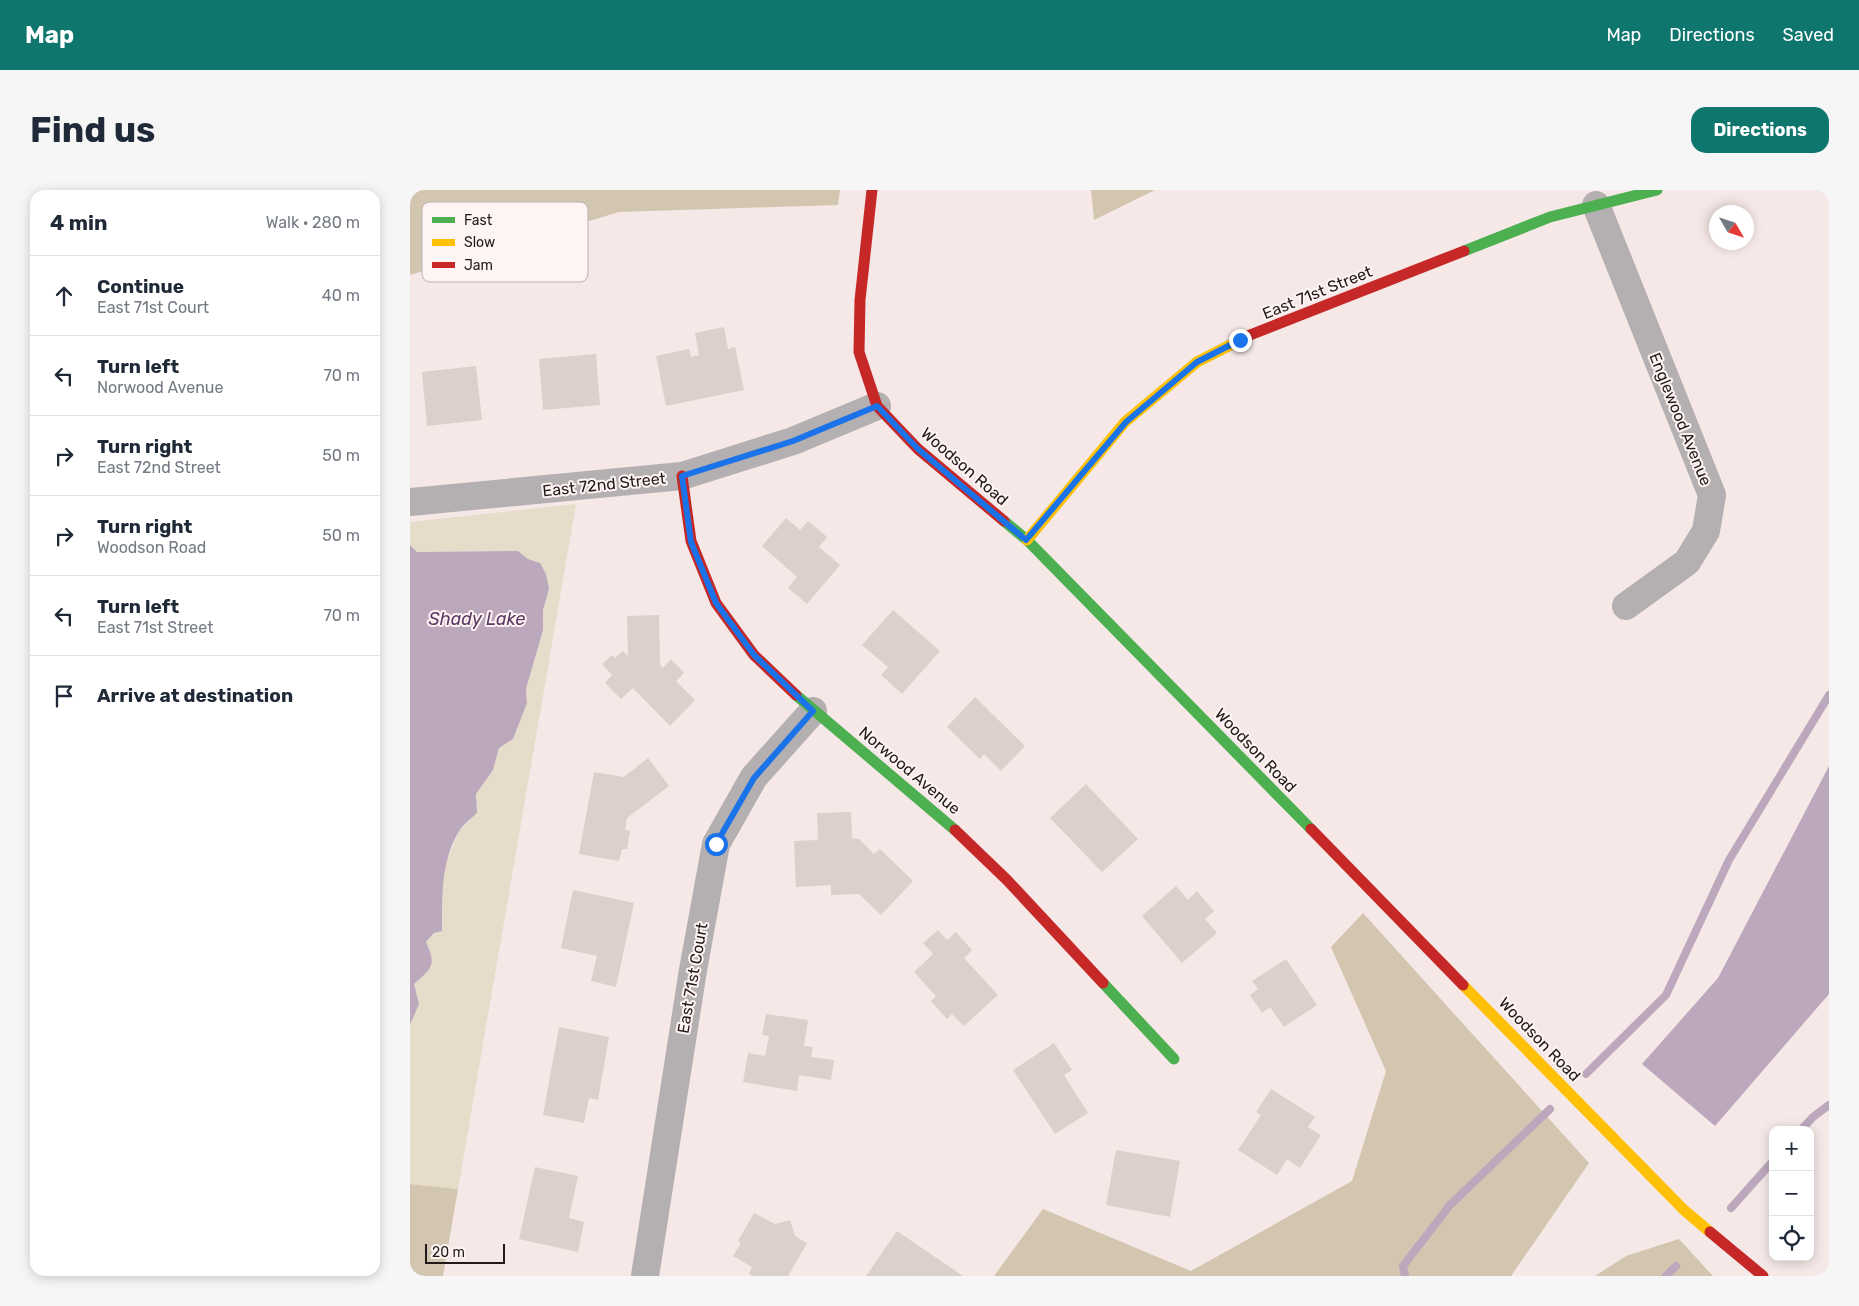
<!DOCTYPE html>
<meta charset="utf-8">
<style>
:root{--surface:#fff;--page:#f6f6f7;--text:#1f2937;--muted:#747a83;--line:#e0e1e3;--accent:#0f766e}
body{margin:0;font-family:Rubik,sans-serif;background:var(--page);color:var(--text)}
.controls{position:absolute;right:15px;bottom:15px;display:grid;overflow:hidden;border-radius:10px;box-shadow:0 2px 12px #0003}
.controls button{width:45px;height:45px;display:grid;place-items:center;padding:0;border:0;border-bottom:1px solid var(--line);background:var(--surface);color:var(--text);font:25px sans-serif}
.compass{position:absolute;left:1299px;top:15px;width:45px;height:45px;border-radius:50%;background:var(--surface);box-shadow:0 2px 12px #0003;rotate:129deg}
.scale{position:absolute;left:15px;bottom:12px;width:80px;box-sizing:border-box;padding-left:5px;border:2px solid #221918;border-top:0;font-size:14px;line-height:18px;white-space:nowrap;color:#221918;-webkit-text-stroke:4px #fef4f3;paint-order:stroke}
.stop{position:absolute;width:15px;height:15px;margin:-11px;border:4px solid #1a73e8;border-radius:50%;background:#fff}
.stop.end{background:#1a73e8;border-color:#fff;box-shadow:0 1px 5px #0008}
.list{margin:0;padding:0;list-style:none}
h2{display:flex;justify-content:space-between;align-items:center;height:65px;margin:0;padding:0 20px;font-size:21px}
h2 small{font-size:16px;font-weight:400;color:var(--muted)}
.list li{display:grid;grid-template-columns:32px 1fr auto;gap:15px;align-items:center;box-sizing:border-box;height:80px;padding:0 20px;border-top:1px solid var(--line)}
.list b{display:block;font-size:19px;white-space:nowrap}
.list p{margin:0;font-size:16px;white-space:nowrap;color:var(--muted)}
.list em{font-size:16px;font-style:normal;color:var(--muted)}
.icon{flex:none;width:28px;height:28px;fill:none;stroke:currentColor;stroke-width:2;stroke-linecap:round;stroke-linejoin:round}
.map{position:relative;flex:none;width:1419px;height:1086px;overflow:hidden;border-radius:15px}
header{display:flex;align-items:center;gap:30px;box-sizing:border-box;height:70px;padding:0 25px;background:var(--accent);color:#fff}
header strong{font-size:24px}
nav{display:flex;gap:28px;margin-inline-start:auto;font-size:18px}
.intro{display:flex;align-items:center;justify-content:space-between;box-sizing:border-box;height:120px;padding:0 30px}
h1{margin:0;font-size:35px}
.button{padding:12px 22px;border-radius:15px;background:var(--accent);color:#fff;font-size:18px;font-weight:700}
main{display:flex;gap:30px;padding:0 30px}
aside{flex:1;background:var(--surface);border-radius:15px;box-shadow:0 2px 12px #0003}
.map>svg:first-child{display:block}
</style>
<header>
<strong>Map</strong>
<nav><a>Map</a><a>Directions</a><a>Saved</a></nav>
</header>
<div class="intro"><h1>Find us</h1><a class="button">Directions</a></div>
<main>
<aside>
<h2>4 min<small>Walk · 280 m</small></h2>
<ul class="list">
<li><svg class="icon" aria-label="ahead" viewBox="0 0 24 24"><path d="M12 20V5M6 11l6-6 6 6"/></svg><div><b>Continue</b><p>East 71st Court</p></div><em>40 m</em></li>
<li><svg class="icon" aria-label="left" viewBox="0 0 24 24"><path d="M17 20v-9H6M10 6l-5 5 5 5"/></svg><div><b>Turn left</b><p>Norwood Avenue</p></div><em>70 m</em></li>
<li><svg class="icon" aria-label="right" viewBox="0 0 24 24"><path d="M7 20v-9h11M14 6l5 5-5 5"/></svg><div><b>Turn right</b><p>East 72nd Street</p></div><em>50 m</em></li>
<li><svg class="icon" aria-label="right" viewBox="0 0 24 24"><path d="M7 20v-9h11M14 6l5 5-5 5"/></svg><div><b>Turn right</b><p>Woodson Road</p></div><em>50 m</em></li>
<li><svg class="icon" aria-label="left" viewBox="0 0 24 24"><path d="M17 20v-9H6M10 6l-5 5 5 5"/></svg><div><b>Turn left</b><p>East 71st Street</p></div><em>70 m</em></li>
<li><svg class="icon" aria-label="arrive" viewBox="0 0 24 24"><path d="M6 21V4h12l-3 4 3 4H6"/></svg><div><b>Arrive at destination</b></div></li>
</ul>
</aside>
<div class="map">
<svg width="1419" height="1086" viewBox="0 0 1419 1086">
<rect width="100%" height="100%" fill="#f5e8e6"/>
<path fill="#e6dcca" d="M166,314l-118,685 -48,-5v-159l9,-21 -5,-20c18,-16 23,-20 12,-42l9,-9 12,-72 12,-30 18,-18 -1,-19 17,-24 6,-22 14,-9 14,-36 -1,-14 17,-59v-20l6,-21 -9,-26 -12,-4 -10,-8 -101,1 -7,-7v-23z"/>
<path fill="#d2c6b1" d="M0,0h430l-2,15 -219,7 -209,63z
M681,0h64l-61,30z
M953,723l226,250 -78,113h-517l49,-67 148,62 161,-90 34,-110 -55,-124z
M0,994l48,5 -15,87h-33z
M1269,1049l34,37h-118l31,-20z"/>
<path fill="#bca8bd" d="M0,355l7,7 101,-1 10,8 12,4 6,11 3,15 -6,21v20l-17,59 1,14 -14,36 -14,9 -6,22 -17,24 1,19c-6,6 -15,12 -19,20 -17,29 -16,65 -16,98l-8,2 -8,9c11,23 6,26 -12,42l5,20 -9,21z
M1419,576v228l-114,132 -73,-62 76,-86z"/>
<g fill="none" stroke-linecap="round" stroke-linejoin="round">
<path stroke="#bca8bd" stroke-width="8" d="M1176,884l80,-79 63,-135 100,-165
M1391,940l12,-13 16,-12
M1321,1018l42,-47
M995,1086l-2,-10 47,-61 100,-96
M1256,1086l10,-10"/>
</g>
<path fill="#dcd0cb" d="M314,137l4,22 7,-2 9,43 -78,16 -10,-50 33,-7 2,8 8,-2 -4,-22z
M186,164l4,51 -57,5 -4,-51z
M66,176l6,54 -55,6 -5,-54z
M376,328l14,12 8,-9 19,16 -8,10 21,18 -33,39 -19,-16 9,-11 -35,-31z
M483,420l47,41 -38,43 -21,-19 7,-8 -26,-22z
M249,425l1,50 3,3 8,-9 13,14 -8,8 19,19 -25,26 -37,-38 -12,11 -16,-16 7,-8 -10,-11 10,-9 3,3 8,-7 5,5 -1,-40z
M565,507l50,49 -24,25 -17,-17 -4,5 -33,-32z
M238,568l21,28 -42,32 -2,12 5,1 -3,18h-5l-3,12 -40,-7 15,-82 30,5z
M676,594l52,55 -36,33 -52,-54z
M441,622l1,26 7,1 15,15 6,-5 33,32 -32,34 -22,-21 -28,1v-10l-35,2 -2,-46 24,-1 -1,-27z
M766,696l12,14 9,-9 17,20 -9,8 12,14 -35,30 -40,-47z
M163,700l61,13 -18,84 -25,-6 6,-25 -36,-8z
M528,740l9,10 9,-8 16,18 -8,8 34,37 -34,31 -12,-12 -5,5 -16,-18 5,-5 -22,-24 19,-18 -10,-11z
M876,769l31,46 -33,22 -14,-20 -8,6 -12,-18 8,-6 -6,-8z
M356,824l42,6 -4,26 9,1 -2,10 23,3 -3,20 -32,-5 -2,16 -54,-9 5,-29 17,3 4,-20 -7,-1z
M149,837l50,10 -11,63 -9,-2 -5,25 -41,-8z
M644,853l18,27 -8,5 24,38 -33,21 -42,-64z
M861,899l44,28 -7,10 13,8 -21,33 -13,-9 -10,16 -39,-25 23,-35 -5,-3z
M706,960l64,11 -10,56 -64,-12z
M125,977l43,9 -9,42 15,4 -6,30 -59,-13z
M344,1023l21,11 15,-4 5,16 12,7 -19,33h-35l-4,-2 3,-7 -19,-11 8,-13 -3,-2z
M487,1041l66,45h-97z"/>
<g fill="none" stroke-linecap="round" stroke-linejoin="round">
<path stroke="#b4afb0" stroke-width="28" d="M1186,15l116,290 -6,36 -19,31 -61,44
M0,312l272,-26 111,-35 84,-35
M235,1086l48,-306 23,-126 38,-67 59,-66"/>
<path stroke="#4caf50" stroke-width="11" d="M1054,61l86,-34 107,-27
M594,331l23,19 284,289
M386,505l159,135
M693,793l71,76"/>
<path stroke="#ffc107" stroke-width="11" d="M617,350l98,-118 72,-60 53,-27
M1053,795l221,225 26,22"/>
<path stroke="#c62828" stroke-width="11" d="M462,0l-12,110 -1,52 18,54 41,43 86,72
M840,145l214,-84
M272,286l9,65 25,62 38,52 42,40
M901,639l152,156
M545,640l52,50 96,103
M1300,1042l53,44"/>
</g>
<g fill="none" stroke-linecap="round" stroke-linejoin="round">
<path stroke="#1a73e8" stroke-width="6" d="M306,654l38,-66 59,-67 -59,-56 -38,-52 -25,-61 -9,-66 111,-35 84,-35 41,43 108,91 100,-118 71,-60 43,-22"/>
</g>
<g text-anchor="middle" stroke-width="4" stroke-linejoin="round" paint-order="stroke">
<g font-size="16" fill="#221918" stroke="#fef4f3">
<text transform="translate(907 102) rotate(-22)" y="6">East 71st Street</text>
<text transform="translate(1271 229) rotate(68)" y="6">Englewood Avenue</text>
<text transform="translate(555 276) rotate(41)" y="6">Woodson Road</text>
<text transform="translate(194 294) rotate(-6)" y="6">East 72nd Street</text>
<text transform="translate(846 560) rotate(46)" y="6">Woodson Road</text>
<text transform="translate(500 580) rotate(40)" y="6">Norwood Avenue</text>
<text transform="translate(282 788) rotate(-80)" y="6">East 71st Court</text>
<text transform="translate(1130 849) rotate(46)" y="6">Woodson Road</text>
</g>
<g font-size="18" font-style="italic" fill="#5a3964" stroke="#fef4f3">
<text x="67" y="435">Shady Lake</text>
</g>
</g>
<rect x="12" y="12" width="166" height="80" rx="8" fill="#fef4f3" stroke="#bcb2b1" stroke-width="1"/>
<rect x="22" y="27" width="23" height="6" fill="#4caf50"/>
<rect x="22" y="49" width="23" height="7" fill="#ffc107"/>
<rect x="22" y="72" width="23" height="6" fill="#c62828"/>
<g font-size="14" fill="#221918">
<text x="54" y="35">Fast</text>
<text x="54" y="57">Slow</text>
<text x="54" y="80">Jam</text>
</g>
</svg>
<div class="controls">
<button>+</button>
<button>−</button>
<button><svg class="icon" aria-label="locate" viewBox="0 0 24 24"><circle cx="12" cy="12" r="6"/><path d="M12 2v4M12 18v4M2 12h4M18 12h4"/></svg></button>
</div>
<svg class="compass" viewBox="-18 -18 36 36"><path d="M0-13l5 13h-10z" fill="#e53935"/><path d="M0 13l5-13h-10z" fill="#747a83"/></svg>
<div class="scale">20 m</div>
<div class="stop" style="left:306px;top:654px"></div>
<div class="stop end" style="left:830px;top:150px"></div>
</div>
</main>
